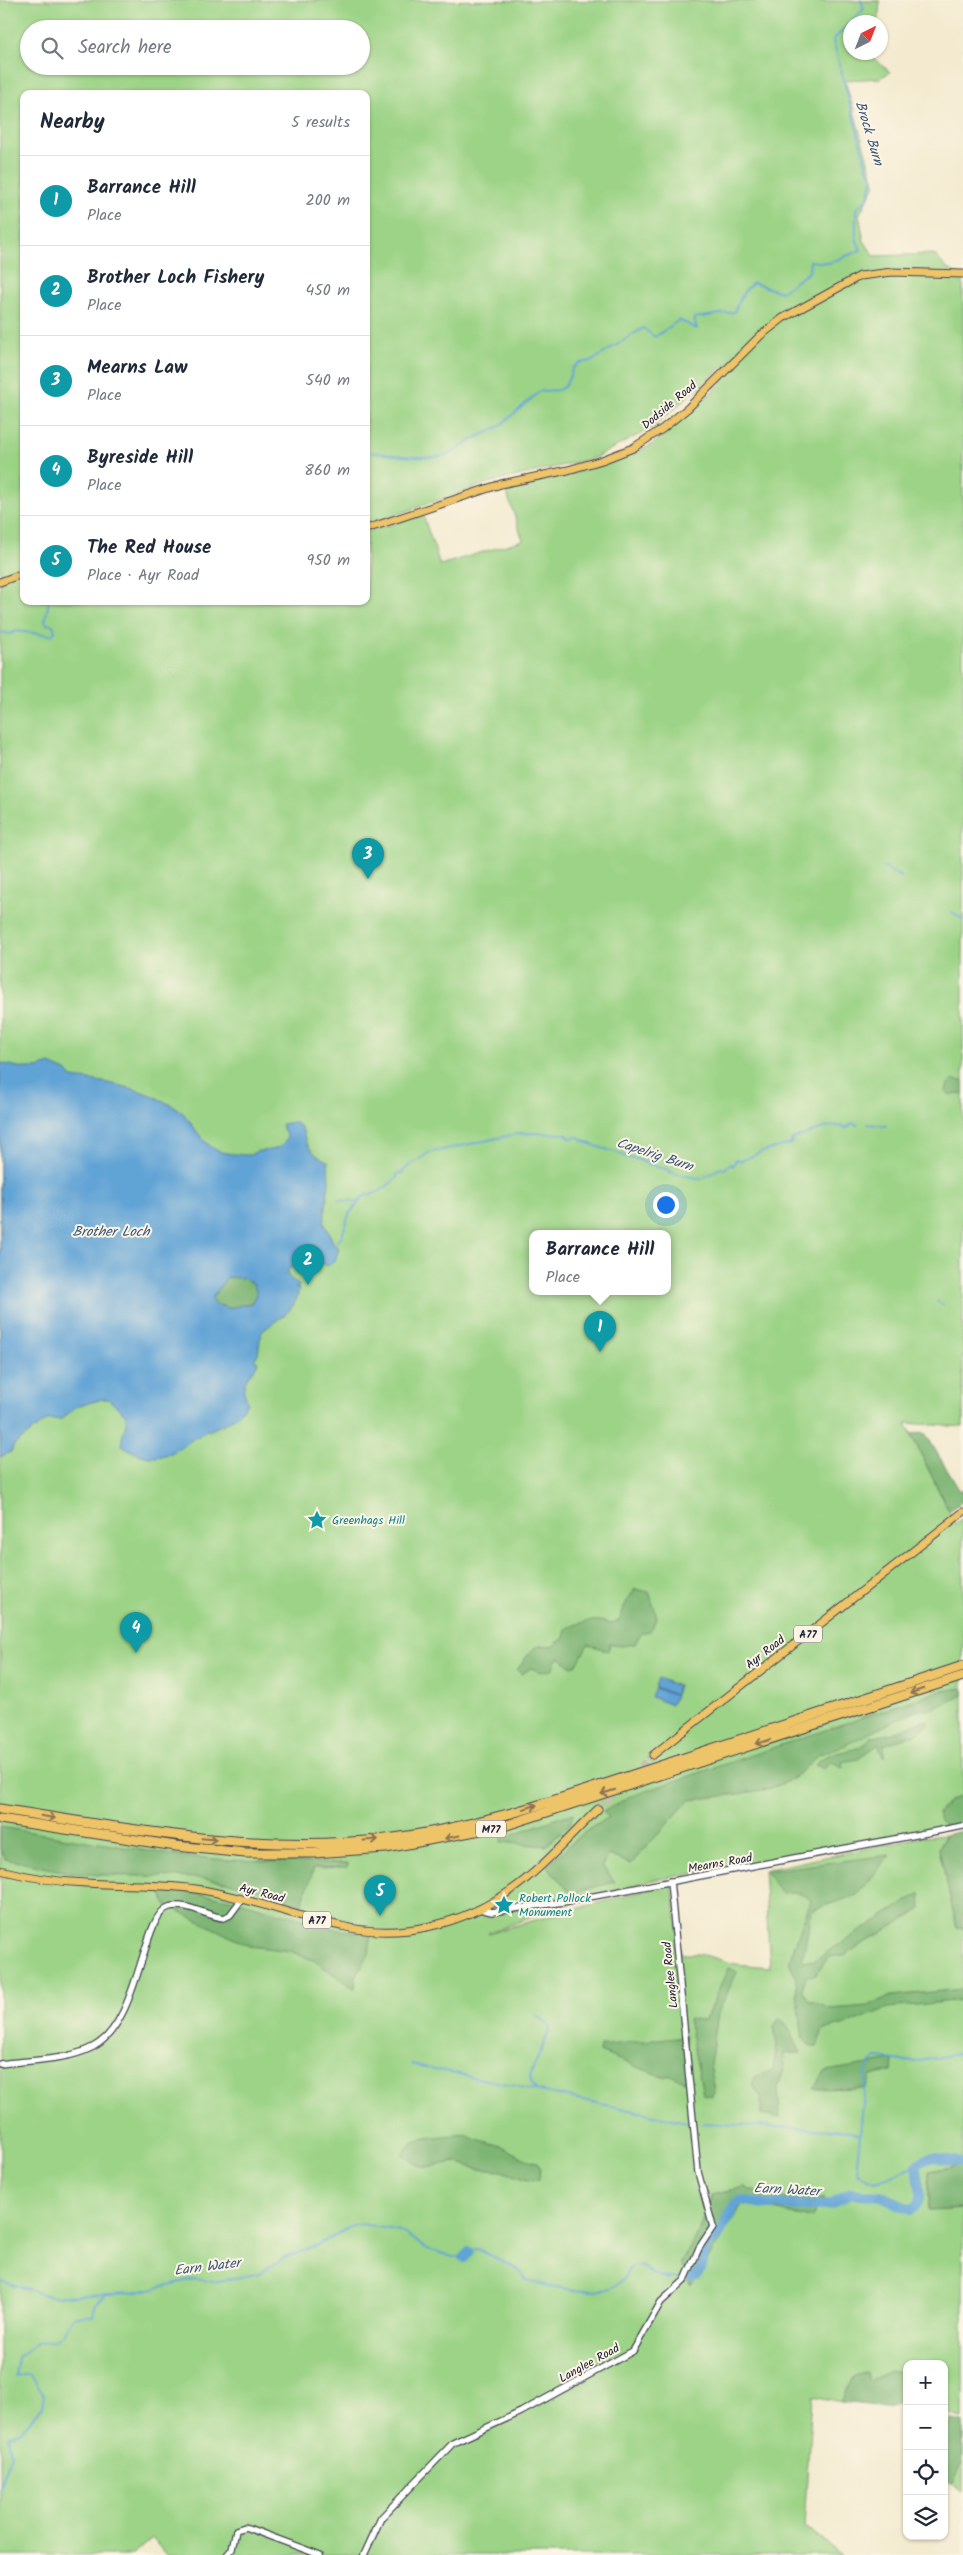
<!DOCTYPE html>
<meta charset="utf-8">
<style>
:root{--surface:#fff;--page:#f2f2f3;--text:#1f2937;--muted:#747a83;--line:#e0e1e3;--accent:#1f6fb2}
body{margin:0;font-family:Kalam,sans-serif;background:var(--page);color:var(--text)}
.controls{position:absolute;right:15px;bottom:15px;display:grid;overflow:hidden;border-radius:10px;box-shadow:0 1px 4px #0004}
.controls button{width:45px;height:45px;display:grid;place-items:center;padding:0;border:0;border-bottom:1px solid var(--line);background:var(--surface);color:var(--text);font:25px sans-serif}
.compass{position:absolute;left:843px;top:15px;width:45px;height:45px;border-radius:50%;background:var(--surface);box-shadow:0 1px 4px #0004;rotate:42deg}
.you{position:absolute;left:665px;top:1204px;width:18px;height:18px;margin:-12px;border:4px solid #fff;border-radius:50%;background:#1a73e8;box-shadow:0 0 0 8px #1a73e833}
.badge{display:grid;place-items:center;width:32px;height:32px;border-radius:50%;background:var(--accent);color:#fff;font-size:16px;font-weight:700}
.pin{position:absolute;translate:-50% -41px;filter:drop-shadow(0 1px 2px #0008)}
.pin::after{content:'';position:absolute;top:26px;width:18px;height:15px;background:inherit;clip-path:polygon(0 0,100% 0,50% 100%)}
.popup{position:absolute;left:529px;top:1230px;width:142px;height:65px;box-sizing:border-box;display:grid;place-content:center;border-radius:10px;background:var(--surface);filter:drop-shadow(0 1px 4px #0005);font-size:16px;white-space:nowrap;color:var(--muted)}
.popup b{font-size:19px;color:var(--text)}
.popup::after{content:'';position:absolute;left:50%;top:100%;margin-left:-10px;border:10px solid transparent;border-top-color:var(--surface)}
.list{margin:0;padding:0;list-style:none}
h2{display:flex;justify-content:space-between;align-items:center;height:65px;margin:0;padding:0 20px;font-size:21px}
h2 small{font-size:16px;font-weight:400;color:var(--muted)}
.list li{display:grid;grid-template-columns:32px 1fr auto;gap:15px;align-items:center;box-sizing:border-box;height:90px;padding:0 20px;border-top:1px solid var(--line)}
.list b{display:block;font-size:19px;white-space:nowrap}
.list p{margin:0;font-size:16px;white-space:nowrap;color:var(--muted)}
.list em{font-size:16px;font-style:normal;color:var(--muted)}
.icon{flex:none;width:28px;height:28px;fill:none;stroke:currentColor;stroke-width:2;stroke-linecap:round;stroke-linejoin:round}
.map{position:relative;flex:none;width:963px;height:2555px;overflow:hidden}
.search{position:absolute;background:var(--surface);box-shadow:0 1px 4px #0004;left:20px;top:20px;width:350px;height:55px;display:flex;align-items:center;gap:12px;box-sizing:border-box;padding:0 18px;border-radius:28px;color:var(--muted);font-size:19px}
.panel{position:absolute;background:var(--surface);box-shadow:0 1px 4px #0004;left:20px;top:90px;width:350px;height:515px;border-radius:10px}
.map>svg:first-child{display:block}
</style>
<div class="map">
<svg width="963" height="2555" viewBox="0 0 963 2555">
<rect width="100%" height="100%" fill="#fcf5e5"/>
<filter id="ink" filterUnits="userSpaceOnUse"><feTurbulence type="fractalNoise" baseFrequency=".02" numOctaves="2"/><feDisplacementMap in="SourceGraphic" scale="10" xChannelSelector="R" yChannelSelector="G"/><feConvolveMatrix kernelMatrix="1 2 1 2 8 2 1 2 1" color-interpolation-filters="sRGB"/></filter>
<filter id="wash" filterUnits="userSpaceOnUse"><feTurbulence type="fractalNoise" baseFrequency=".0096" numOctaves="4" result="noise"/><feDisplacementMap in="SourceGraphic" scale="20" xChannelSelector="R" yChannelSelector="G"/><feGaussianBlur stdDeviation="1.12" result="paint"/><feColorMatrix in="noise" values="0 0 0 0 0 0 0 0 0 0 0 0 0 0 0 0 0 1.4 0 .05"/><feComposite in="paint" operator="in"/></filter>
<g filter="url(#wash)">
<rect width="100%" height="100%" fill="#f3eacf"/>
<path fill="#9cd386" stroke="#5f7a60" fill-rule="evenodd" d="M0,0l880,1 -2,21h-28v30l24,1 -1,5 17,14 -10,6 -35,2 30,105 -16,30 5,26 10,15 60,-2 12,14 17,9v1150l-57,-4 49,101 8,-6v305l-212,41 -103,17 -95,28 -65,24 184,-50 9,71h19l35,10 35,3 -6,-97 151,-32 30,-3 -6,14 18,79h6v237l-34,6v39l34,-2v211l-19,-7v-48h-37v26l-5,-1 1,-16 -34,8 -14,-5 -14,26 -29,-6 -8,130 38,29h-676l-14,-17 -19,17h-133zM29,29h332v37h-332zM24,94h342v431l122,-42 106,-25 56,-29 77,-66 -5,20 -67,60c-47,25 -99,34 -150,45l18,52 -83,25 -17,-50 -57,17v69h-342zM532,1233h136v58h-136zM745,2187l32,12 47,-1 -13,20 -68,-15 -53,82 -9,-22 19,-33 12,-36z
M963,2460v32l-11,-8z"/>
<path fill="#7db573" stroke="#506c57" d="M953,1080l10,1v13l-13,1 -4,-4 2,-7z
M226,1277l18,1 10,6 3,11 -6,8 -22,5 -15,-4 -2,-6z
M925,1433l35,58 3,-2v12l-14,10 -38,-77z
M635,1589l14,3 8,25 -6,13 -11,4 -5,10 -14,2 -11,-2 -2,7 -20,-7 -10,19 -5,4 -13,-9 -4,2 -4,10 -11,2 -10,-4 -9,6 -5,-4c13,-16 13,-27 36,-24l11,-8 2,-9c9,-5 22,-9 33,-8 8,1 11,3 20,0l7,-18z
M963,1688v7l-29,13 -19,3 -72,35 -24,8 -17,17 -16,11 -18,7 -30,5 -49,6 -58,64 -22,-9 -7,11 13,16 -44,11 -24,-27 33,-31 29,-18 -6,-5 25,-15 312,-106z
M925,1720l4,3 -13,11 -32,11v12l-4,-6 -1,-7 -21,15 -16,3 1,6 -13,-7 -6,8 -9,-4c15,-19 44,-8 56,-28 18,-1 37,-9 54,-17z
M963,1795v28l-17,4 -6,-6 -2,-8 11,-12z
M573,1813l-3,12 -24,21 -45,-4 1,-4z
M0,1827l179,29 51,4 118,3 -1,4 -33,1 -13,38c-21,-9 -42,-18 -65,-22 -49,-11 -99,-6 -149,-10 -28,-2 -55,-10 -82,-15l-5,-10z
M963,1831v97h-6l-18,-79 6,-14z
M890,1855l-33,40 -45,15 -10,52 13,-2 105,-67 1,16 -77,46 -16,2 -12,18 -10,1 -4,13 7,11 22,9 37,-3 23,-10 72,-7v11l-75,8 -38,15 -27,7 -6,16h-7l-7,-7 -8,-63 -6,-15 22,-61c-9,-8 -17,-10 -29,-6l-17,-23z
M160,1887l75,13 105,30 31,4 -2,20 -13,22 -1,13 -40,-28 -25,-10 -41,-5 -84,-42z
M728,1968l9,4 -19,41 -8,52 5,25 -3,6 -9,-2 -15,-75 17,1z
M779,2018l8,7 14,28h-17l1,14 -7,19 2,32 -19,-3v-18l-9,-12 3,-8 18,-7 4,-25 -3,-18z
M685,2036l2,46 -17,-7 -7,2 -64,-25 1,-6z
M893,2060l-1,11 -22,5 -4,12 -53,1 13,-18z
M466,2134c14,8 28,8 42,15 11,6 14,10 29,13l3,4 -1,13 -8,2 -30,-10 -24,-2 -21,-7 -31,5 -9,-3 -13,-10 8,-11 14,-5z
M963,2165v43l-34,2v-39z
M745,2187l32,12 48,-1 -14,20 -68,-15 -52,83 -10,-23 19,-33 12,-36z
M889,2371l14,2 -5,31 -12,3 -45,-5 14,-26 12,-4 2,9z
M951,2420l12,2v38l-11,24 -8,-3v-51z"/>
<path fill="#61a3d5" stroke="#426288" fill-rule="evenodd" d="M0,1063l23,5h15l12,-4 16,7 6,7c23,2 60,8 83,19 8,4 20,9 27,15 13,14 23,38 44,41 6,1 17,2 23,2 4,-1 6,-4 10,-4 12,-1 24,-1 28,-14l-6,-13 13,-2 8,6c4,16 9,27 26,33l1,22 -5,39 9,20 6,6 -4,13 -8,5 -5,-3 -6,4 1,2 -14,-6 -15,6v7l12,10 -5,2 4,1c-4,26 -22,28 -38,44l-3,21 -4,6 4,2c-3,10 -13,13 -14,25 -1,7 3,9 3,16 -11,17 -20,19 -38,28l-3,-1c-3,4 -8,6 -13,9 -25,19 -43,26 -71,6 -2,-11 7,-19 3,-31l-17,-15h-6l-26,8 -14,12 -15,1 -33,25 -3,7 -11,5zM227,1277l17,1 10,6 3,11 -6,8 -22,5 -15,-4 -2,-6z
M658,1678l20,8 -3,9 -20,-8z
M655,1688l20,8 -4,9 -20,-8z"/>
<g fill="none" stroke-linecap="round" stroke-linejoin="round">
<path stroke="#61a3d5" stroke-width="2" d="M851,22l13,-13 -3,-9
M366,452c24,1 82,15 96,-7l38,-19 40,-35 19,-1 7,-5 7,-17 6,-5 13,-2 51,-33 12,9 24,-17 18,9 -3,-11 40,-6 10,-20 9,-9 28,9 28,-20 1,-11 19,2 32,-13 -5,-12v-29l12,-11 5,-22 -6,-8 -34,-128 17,-17
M0,632l11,2 4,-3 37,4 3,-4 -2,-6 -6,-1 -2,-3 4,-20
M883,867l18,10
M952,912l11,8
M868,1124l18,2
M338,1200l21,2c4,-10 14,-6 21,-11 6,-4 11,-8 17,-13v-4l5,-1c4,-8 19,-13 26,-20l93,-20 46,1 2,4 10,-1c10,10 35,13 48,20 7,3 15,1 21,8l2,-2 6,4 12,2 1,3 32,7 19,-11 5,1 5,-5 3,2 3,-7 5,2 20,-9 30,-8 1,-5c19,-4 35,-18 55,-11l5,-5 6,2
M336,1244l6,-8 7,-22 10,-12
M937,1301l6,4
M536,2015l12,9 2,5 -20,47 2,8 4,5
M411,2064l281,59
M864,2091l3,-22 4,-7 6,-4 37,4 49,-9
M702,2123l149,8 9,4 -4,38 20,8 40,-15
M860,2134l4,-40
M0,2281c18,2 49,20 62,15l70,-3 63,-14 18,3 47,-9 22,-14 35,-14 33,-18 11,-3 39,7 28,18 25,8h13l5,-7 7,-1 41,21 7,11c26,5 68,17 91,4 8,-4 8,-17 18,-19 10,-1 16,7 24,10 6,3 13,2 20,3
M0,2489l11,-35 -3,-18 13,-5 21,-25 2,-11 -13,-19 -3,-2 -13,3 3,-20 20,-15 15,-1 7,-4 14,-21h19l2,-12 12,-10"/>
<path stroke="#61a3d5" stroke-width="10" d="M464,2258l5,-6
M692,2277c15,-5 9,-22 15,-32l11,-8 17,-32 6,-5 29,5 46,1 14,-2 21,-11 30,3 30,14c15,-6 8,-31 5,-44 12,-14 32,-6 47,-3"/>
</g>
</g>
<g filter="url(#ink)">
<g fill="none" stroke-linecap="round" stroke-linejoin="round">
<path stroke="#c9c2b1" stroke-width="7" stroke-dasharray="7 3.5" stroke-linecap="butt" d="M633,1774l20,-19
M598,1809l21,-20"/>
<defs>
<path id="minor" d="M480,1909l12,3 71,-10 400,-76
M0,2064c30,-4 66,-3 93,-17 47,-24 49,-133 76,-140 18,-5 37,9 55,11l6,-3 12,-16
M227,2555l5,-6 4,-19 9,-3 75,28
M364,2555l17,-37 72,-75 68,-31 112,-61 28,-49 24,-22 14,-32 14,-21 -15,-55 -28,-291"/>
<path id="major" d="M366,529l135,-45 67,-14 34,-10 31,-12 29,-19 26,-21 72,-72 23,-18 77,-42 32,-4 71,2
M0,582l24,-9
M653,1755l310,-243
M0,1870c28,7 57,12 86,13 39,3 78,0 116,7 47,8 92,26 139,36 58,14 120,-1 169,-35 32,-22 59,-54 88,-82"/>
<path id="highway" d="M0,1809c128,20 256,45 386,30 94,-11 184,-44 274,-73 101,-34 202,-66 303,-100
M0,1819l176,27 69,7h69l72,-5 121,-23 456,-149"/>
</defs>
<use href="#minor" stroke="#414051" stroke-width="8"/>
<use href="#major" stroke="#414051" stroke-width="9"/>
<use href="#highway" stroke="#414051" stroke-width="11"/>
<use href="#minor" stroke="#fff" stroke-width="5.5"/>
<use href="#major" stroke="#eec469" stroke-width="7"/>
<use href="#highway" stroke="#eec469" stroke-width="9"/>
</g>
<defs><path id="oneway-shaft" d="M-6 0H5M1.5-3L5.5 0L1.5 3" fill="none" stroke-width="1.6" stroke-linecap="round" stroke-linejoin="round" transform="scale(1.25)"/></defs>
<g stroke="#887352">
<use href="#oneway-shaft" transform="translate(917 1691) rotate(161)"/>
<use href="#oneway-shaft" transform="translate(763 1742) rotate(162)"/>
<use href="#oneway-shaft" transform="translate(608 1792) rotate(163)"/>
<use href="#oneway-shaft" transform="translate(530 1807) rotate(-17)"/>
<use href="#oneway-shaft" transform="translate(48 1817) rotate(9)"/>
<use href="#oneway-shaft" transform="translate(452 1837) rotate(169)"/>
<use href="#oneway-shaft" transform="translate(209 1839) rotate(5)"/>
<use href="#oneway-shaft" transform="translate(371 1840) rotate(-4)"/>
</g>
</g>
<defs>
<symbol id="sight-bare" viewBox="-9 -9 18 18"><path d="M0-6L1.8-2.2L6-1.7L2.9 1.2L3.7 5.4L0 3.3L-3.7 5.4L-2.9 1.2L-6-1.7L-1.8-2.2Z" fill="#0f9aa8" stroke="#fcf5e5" stroke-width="2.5" paint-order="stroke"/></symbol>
</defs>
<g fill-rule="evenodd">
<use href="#sight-bare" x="303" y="1506" width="28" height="28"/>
<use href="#sight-bare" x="490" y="1891" width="28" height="28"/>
</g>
<g text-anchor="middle" stroke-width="4" stroke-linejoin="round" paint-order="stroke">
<g fill="#fcf5e5" stroke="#63616e" stroke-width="1">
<rect x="794" y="1625.5" width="28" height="17" rx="4"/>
<rect x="476" y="1820.5" width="30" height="17" rx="4"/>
<rect x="303" y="1911.5" width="28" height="17" rx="4"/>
</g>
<g font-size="11" font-weight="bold" fill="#22223b">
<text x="808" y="1638">A77</text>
<text x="491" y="1833">M77</text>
<text x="317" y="1924">A77</text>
</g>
<g font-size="12" fill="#22223b" stroke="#fcf5e5">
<text transform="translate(669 405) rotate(-40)" y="4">Dodside Road</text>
<text transform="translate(765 1652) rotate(-38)" y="4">Ayr Road</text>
<text transform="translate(720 1863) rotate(-10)" y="4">Mearns Road</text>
<text transform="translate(262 1893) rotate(14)" y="4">Ayr Road</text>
<text transform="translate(670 1975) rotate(-96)" y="4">Langlee Road</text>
<text transform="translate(589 2363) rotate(-29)" y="4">Langlee Road</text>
</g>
<g font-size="12" fill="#0d838f" stroke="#fcf5e5" text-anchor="start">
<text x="332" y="1524">Greenhags Hill</text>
<text x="519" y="1902">Robert Pollock<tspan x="519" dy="14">Monument</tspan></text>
</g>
<g font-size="14" font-style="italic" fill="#3b5679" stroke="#fcf5e5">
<text transform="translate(870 133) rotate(73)" y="5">Brock Burn</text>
<text transform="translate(655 1154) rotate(18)" y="5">Capelrig Burn</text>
<text x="111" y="1236">Brother Loch</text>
<text transform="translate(787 2189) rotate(3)" y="5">Earn Water</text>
<text transform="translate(207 2266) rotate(-7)" y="5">Earn Water</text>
</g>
</g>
</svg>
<div class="controls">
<button>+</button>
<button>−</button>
<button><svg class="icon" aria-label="locate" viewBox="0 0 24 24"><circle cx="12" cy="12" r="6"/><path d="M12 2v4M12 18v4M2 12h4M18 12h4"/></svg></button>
<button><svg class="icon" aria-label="layers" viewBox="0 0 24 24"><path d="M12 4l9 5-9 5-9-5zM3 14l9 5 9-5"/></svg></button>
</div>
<svg class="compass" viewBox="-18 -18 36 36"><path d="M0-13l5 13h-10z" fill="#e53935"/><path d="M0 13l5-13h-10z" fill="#747a83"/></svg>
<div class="you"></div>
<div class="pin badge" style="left:600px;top:1352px;background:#0f9aa8">1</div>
<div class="popup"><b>Barrance Hill</b>Place</div>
<div class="pin badge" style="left:308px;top:1285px;background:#0f9aa8">2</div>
<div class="pin badge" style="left:368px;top:879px;background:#0f9aa8">3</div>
<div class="pin badge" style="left:136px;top:1653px;background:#0f9aa8">4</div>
<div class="pin badge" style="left:380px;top:1916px;background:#0f9aa8">5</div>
<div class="search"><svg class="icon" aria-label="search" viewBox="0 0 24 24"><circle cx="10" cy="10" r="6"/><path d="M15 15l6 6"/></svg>Search here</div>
<section class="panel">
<h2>Nearby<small>5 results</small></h2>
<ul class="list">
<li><span class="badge" style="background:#0f9aa8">1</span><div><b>Barrance Hill</b><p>Place</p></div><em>200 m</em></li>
<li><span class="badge" style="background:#0f9aa8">2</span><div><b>Brother Loch Fishery</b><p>Place</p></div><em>450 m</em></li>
<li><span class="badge" style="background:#0f9aa8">3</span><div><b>Mearns Law</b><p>Place</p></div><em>540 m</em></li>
<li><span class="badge" style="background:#0f9aa8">4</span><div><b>Byreside Hill</b><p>Place</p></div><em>860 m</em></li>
<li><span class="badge" style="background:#0f9aa8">5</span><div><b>The Red House</b><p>Place · Ayr Road</p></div><em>950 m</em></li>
</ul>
</section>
</div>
